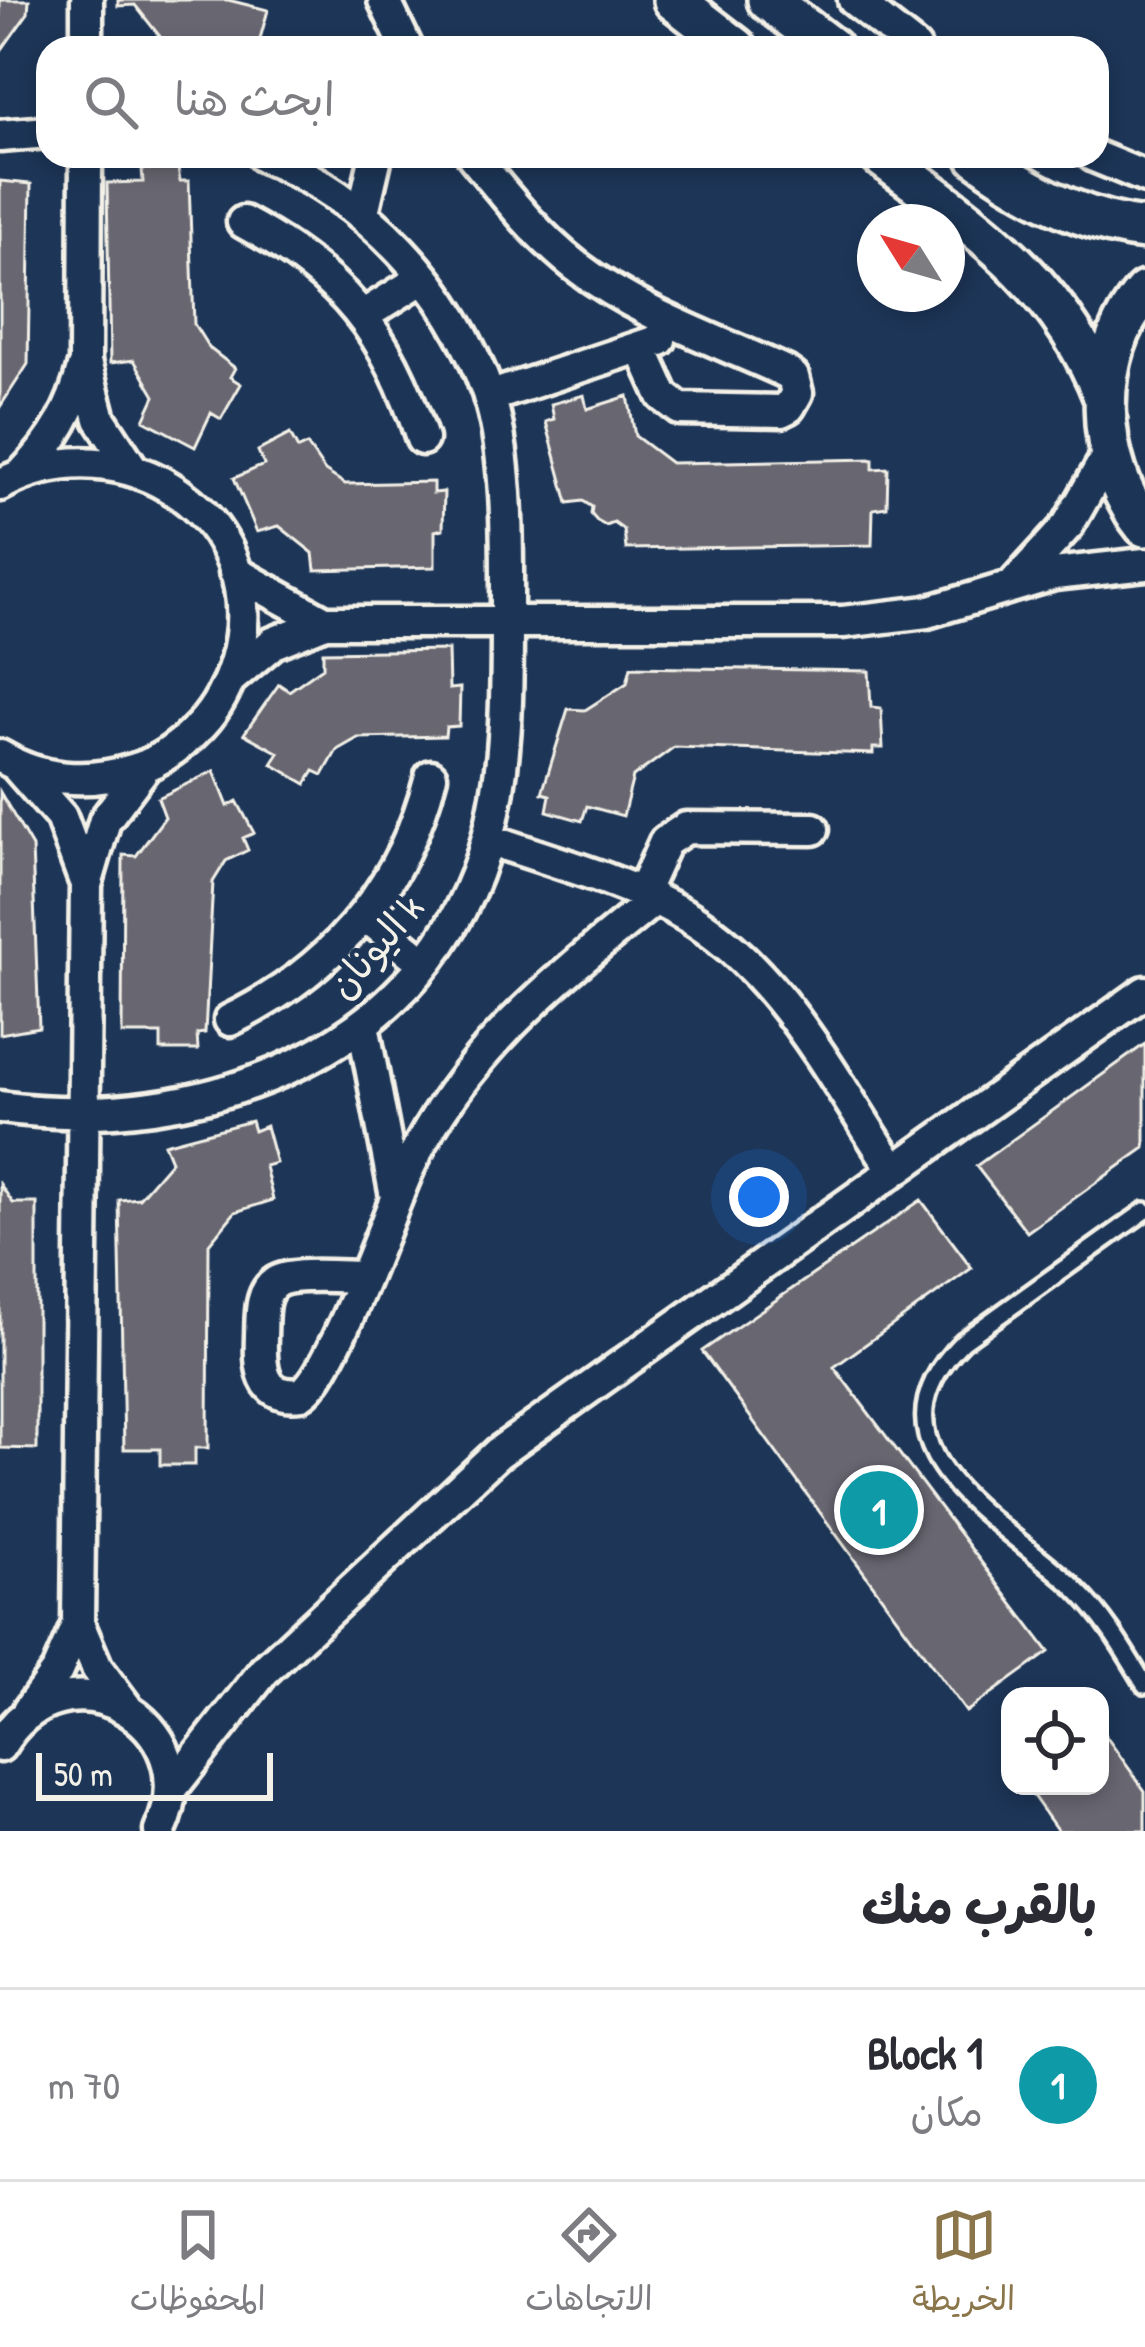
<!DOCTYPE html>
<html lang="ar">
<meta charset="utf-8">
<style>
:root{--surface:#fff;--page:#f2f2f3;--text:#2b2b33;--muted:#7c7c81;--line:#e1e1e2;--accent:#8a764a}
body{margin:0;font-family:"Patrick Hand","Playpen Sans Arabic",sans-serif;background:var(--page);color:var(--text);direction:rtl}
.controls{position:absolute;right:36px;bottom:36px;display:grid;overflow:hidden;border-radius:24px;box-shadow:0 6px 18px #0003}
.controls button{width:108px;height:108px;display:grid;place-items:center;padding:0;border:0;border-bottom:3px solid var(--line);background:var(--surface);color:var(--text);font:60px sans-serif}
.compass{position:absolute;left:857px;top:204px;width:108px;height:108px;border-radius:50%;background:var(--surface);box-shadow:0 6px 18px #0003;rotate:307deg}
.scale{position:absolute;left:36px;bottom:30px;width:237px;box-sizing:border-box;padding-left:12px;border:6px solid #f4f1e8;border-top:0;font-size:33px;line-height:42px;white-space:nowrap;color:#f4f1e8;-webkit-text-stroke:9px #1d3557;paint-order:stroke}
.you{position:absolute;left:759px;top:1197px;width:42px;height:42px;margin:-30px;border:9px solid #fff;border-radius:50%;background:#1a73e8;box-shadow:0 0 0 18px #1a73e833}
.badge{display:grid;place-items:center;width:78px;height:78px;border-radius:50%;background:var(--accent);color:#fff;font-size:39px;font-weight:700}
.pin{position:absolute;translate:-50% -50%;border:6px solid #fff;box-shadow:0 3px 12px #0006}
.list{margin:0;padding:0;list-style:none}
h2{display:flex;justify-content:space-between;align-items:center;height:156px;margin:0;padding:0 48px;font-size:51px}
h2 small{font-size:39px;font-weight:400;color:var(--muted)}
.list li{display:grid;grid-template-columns:78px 1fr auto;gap:36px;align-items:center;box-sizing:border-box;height:192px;padding:0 48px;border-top:3px solid var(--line)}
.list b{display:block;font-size:45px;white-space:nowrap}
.list p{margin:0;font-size:39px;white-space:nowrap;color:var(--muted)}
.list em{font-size:39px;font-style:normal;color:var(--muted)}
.icon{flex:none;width:66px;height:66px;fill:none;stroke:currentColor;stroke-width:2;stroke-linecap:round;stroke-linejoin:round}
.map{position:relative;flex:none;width:1145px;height:1831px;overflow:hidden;direction:ltr}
.search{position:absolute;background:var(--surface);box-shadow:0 6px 18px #0003;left:36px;right:36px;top:36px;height:132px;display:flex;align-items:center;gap:30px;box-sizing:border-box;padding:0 42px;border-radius:36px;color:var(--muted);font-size:45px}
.sheet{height:348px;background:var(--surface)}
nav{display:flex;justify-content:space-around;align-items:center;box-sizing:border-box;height:168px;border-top:3px solid var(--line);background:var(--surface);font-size:33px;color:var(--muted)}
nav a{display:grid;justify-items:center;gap:6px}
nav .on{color:var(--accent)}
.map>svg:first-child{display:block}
</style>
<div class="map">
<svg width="1145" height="1831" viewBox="0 0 1145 1831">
<rect width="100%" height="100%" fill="#1d3557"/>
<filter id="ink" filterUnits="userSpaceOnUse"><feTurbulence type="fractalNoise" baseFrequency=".00833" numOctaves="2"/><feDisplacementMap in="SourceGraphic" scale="24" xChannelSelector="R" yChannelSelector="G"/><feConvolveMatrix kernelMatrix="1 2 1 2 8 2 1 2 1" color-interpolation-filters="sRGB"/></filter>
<g filter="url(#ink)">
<path fill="#676671" stroke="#f4f1e8" stroke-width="3" d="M0,0h29l-1,13 -28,39z
M118,0h110l40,10 -10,36 6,2h-95l-34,-43 -17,1z
M178,168l2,13h9l5,143 15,24 26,20 -5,9 11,7 -20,35 -10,-6 -16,34 -51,-27 11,-24 -21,-36 -24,3 -3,-180 36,-1 -1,-13z
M0,181l31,3 -3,180 -28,43z
M584,395l3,14 41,-13 7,40 36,27 202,-4v10l15,-1 -1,39 -14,2 -1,36 -246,4 -2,-19 -10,-7 -8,3 -9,-5 -6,-7 1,-7 -9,-6 -15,2 -22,-81 8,-3 -3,-15z
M290,434l8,15 9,-4 18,26 20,13 88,-2v11l11,-1 -1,37 -8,2v36l-120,3 -2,-17 -34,-27 -22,6 -23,-54 30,-13 -6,-14z
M448,650l1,39 11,-1 -1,38 -13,1 -1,9 -87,2 -21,12 -14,25 -9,-4 -8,13 -34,-20 7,-11 -35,-19 35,-50 10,7 34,-24v-15z
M631,667l238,4 2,36 10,1 2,40h-10v6l-199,-7 -41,30 -10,39 -36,-10 -5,15 -35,-10 3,-16 -8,-2 26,-84 17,1 42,-27z
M214,771l14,35 9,-5 17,32 -11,5 5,12 -22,11 -13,21 -8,151 -8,1 1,16h-37v-16h-39l1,-179 13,1 29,-39 -7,-19z
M0,792l32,55 7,180 -39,7z
M1145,1044v104l-118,84 -51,-66z
M251,1121l3,10 12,-5 10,37 -11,3 8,34 -38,12 -26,32 -1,204h-13v17h-35v-16h-36l-5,-249 20,-2 32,-37 -7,-17z
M0,1184l13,19h24v246l-37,-1z
M921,1200l51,68 -138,99 215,285 -83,60 -264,-361z
M1100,1728l45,63v40h-87l-32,-45h74z"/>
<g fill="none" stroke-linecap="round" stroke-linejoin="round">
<defs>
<path id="service" d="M1145,1211l-182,130c-110,110 44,181 112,247 29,28 49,62 70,97"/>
<path id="minor" d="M87,0v48
M384,0l23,48
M854,0l61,48
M0,136l48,-4
M86,156l-1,206 15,57 32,49
M473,156c31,38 63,79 103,110 61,47 140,74 210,106l7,5 4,16 -8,14 -8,4 -101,-2 -17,-13 -22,-49
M1094,156l51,21
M363,212l13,-56
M243,222c99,53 145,110 179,217
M364,315l59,-37
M489,397l171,-57
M25,471c29,-30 48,-62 58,-103
M0,485c125,-68 275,33 236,175 -7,24 -18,47 -35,65 -19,20 -41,37 -68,45 -45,14 -93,11 -133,-14
M235,572l90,50
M1016,582l52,-57 41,-72
M230,679l43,-36 52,-21h518l84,-10 127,-38 91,-10
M18,768l43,49 23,62
M488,839c63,22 131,40 190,72 100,54 154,167 216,259
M642,893l23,-51 21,-14 127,1
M366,916l57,46
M230,1020c104,-51 172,-131 201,-244
M363,1025l33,172
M0,1107c201,28 432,-55 488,-270 20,-74 19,-151 19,-227 0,-65 2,-155 -19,-217 -37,-106 -121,-195 -225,-237
M363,1277c-20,0 -71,-5 -87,5 -17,11 -14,36 -15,54 -1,30 -1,63 40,58 31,-17 89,-186 109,-229 54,-114 149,-188 245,-266
M126,1707l-29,-39 -19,-45 8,-738 19,-65 40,-53
M28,1711l29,-40 21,-48
M0,1746c62,-106 212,-25 160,85
M172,1788l92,-117 234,-218 647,-461"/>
<path id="tertiary" d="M674,0l62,48
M768,0l63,48
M881,156c96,72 179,126 224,243
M977,156c50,37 105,66 168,73
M1145,292c-55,62 -51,171 0,234"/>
</defs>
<use href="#service" stroke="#f4f1e8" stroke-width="24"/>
<use href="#minor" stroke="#f4f1e8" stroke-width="39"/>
<use href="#tertiary" stroke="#f4f1e8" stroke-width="48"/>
<use href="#service" stroke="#1d3557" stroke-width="15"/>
<use href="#minor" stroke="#1d3557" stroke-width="30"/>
<use href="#tertiary" stroke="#1d3557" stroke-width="39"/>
</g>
</g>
<g text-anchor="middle" stroke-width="10" stroke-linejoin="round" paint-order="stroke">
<g font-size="39" fill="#f4f1e8" stroke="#1d3557">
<text transform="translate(375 946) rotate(-49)" y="14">اليونان k</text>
</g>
</g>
</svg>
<div class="controls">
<button><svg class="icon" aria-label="locate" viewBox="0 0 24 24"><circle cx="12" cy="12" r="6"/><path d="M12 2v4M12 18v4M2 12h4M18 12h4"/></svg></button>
</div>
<svg class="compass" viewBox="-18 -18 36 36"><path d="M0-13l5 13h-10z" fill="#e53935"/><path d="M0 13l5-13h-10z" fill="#7c7c81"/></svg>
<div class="scale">50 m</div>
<div class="you"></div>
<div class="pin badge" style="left:879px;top:1510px;background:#0f9aa8">1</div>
<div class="search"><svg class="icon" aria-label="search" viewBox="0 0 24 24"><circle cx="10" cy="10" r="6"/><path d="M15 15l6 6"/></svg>ابحث هنا</div>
</div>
<section class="sheet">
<h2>بالقرب منك<small></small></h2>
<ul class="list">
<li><span class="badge" style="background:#0f9aa8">1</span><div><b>Block 1</b><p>مكان</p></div><em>70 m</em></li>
</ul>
</section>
<nav>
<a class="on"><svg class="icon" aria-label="map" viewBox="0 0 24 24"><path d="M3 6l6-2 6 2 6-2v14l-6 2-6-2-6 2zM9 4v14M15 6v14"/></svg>الخريطة</a>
<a><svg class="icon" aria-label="directions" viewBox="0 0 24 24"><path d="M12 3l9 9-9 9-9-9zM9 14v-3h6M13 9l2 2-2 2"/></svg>الاتجاهات</a>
<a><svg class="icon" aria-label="saved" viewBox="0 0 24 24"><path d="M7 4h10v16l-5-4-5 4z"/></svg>المحفوظات</a>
</nav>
